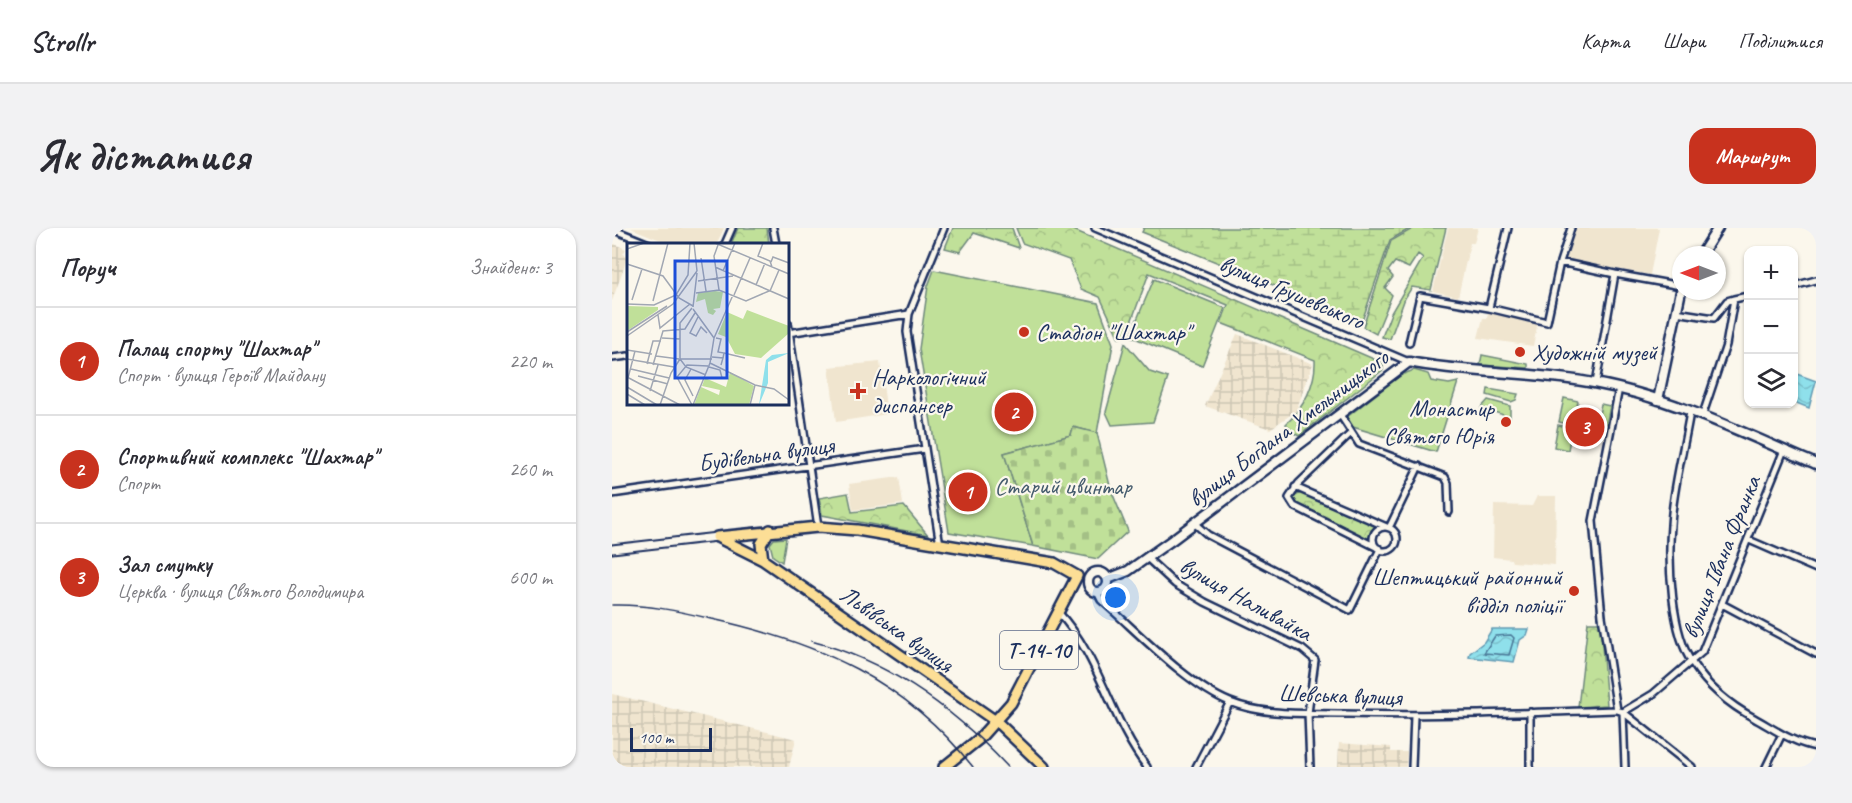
<!DOCTYPE html>
<html lang="uk">
<meta charset="utf-8">
<style>
:root{--surface:#fff;--page:#f2f2f3;--text:#2b2b33;--muted:#7c7c81;--line:#e1e1e2;--accent:#c8321e}
body{margin:0;font-family:Caveat,sans-serif;background:var(--page);color:var(--text)}
.controls{position:absolute;right:18px;top:18px;display:grid;overflow:hidden;border-radius:12px;box-shadow:0 2px 4px #0004}
.controls button{width:54px;height:54px;display:grid;place-items:center;padding:0;border:0;border-bottom:2px solid var(--line);background:var(--surface);color:var(--text);font:30px sans-serif}
.compass{position:absolute;left:1060px;top:18px;width:54px;height:54px;border-radius:50%;background:var(--surface);box-shadow:0 2px 4px #0004;rotate:270deg}
.scale{position:absolute;left:18px;bottom:15px;width:82px;box-sizing:border-box;padding-left:6px;border:3px solid #1b2f5e;border-top:0;font-size:16px;line-height:21px;white-space:nowrap;color:#1b2f5e;-webkit-text-stroke:4px #fbf7ec;paint-order:stroke}
.you{position:absolute;left:504px;top:370px;width:21px;height:21px;margin:-15px;border:4px solid #fff;border-radius:50%;background:#1a73e8;box-shadow:0 0 0 9px #1a73e833}
.badge{display:grid;place-items:center;width:39px;height:39px;border-radius:50%;background:var(--accent);color:#fff;font-size:20px;font-weight:700}
.pin{position:absolute;translate:-50% -50%;border:3px solid #fff;box-shadow:0 2px 6px #0006}
.list{margin:0;padding:0;list-style:none}
h2{display:flex;justify-content:space-between;align-items:center;height:78px;margin:0;padding:0 24px;font-size:26px}
h2 small{font-size:20px;font-weight:400;color:var(--muted)}
.list li{display:grid;grid-template-columns:39px 1fr auto;gap:18px;align-items:center;box-sizing:border-box;height:108px;padding:0 24px;border-top:2px solid var(--line)}
.list b{display:block;font-size:22px;white-space:nowrap}
.list p{margin:0;font-size:20px;white-space:nowrap;color:var(--muted)}
.list em{font-size:20px;font-style:normal;color:var(--muted)}
.icon{flex:none;width:33px;height:33px;fill:none;stroke:currentColor;stroke-width:2;stroke-linecap:round;stroke-linejoin:round}
.map{position:relative;flex:none;width:1204px;height:539px;overflow:hidden;border-radius:18px}
header{display:flex;align-items:center;gap:36px;box-sizing:border-box;height:84px;padding:0 30px;background:var(--surface);border-bottom:2px solid var(--line)}
header strong{font-size:28px}
nav{display:flex;gap:33px;margin-inline-start:auto;font-size:21px}
.intro{display:flex;align-items:center;justify-content:space-between;box-sizing:border-box;height:144px;padding:0 36px}
h1{margin:0;font-size:42px}
.button{padding:15px 27px;border-radius:18px;background:var(--accent);color:#fff;font-size:21px;font-weight:700}
main{display:flex;gap:36px;padding:0 36px}
aside{flex:1;background:var(--surface);border-radius:18px;box-shadow:0 2px 4px #0004}
.map>svg:first-child{display:block}
</style>
<header>
<strong>Strollr</strong>
<nav><a>Карта</a><a>Шари</a><a>Поділитися</a></nav>
</header>
<div class="intro"><h1>Як дістатися</h1><a class="button">Маршрут</a></div>
<main>
<aside>
<h2>Поруч<small>Знайдено: 3</small></h2>
<ul class="list">
<li><span class="badge">1</span><div><b>Палац спорту &quot;Шахтар&quot;</b><p>Спорт · вулиця Героїв Майдану</p></div><em>220 m</em></li>
<li><span class="badge">2</span><div><b>Спортивний комплекс &quot;Шахтар&quot;</b><p>Спорт</p></div><em>260 m</em></li>
<li><span class="badge">3</span><div><b>Зал смутку</b><p>Церква · вулиця Святого Володимира</p></div><em>600 m</em></li>
</ul>
</aside>
<div class="map">
<svg width="1204" height="539" viewBox="0 0 1204 539">
<defs>
<pattern id="industrial-grid" width="8" height="8" patternUnits="userSpaceOnUse" patternTransform="scale(1.5)"><rect width="8" height="8" fill="#f0e5cf"/><path d="M0 4h8M4 0v8" fill="none" stroke="#cdc5b4"/></pattern>
<pattern id="forest-crowns" width="20" height="18" patternUnits="userSpaceOnUse" patternTransform="scale(1.5)"><rect width="20" height="18" fill="#c0e099"/><path d="M2 6a3 3 0 1 1 6 0M12 15a3 3 0 1 1 6 0" fill="none" stroke="#a4c086"/></pattern>
<pattern id="wetland-marsh" width="20" height="14" patternUnits="userSpaceOnUse" patternTransform="scale(1.5)"><rect width="20" height="14" fill="#c0e099"/><path d="M1 5h8M5 5V1M11 12h8M15 12V8" fill="none" stroke="#a4c086"/></pattern>
<pattern id="cemetery-stones" width="16" height="16" patternUnits="userSpaceOnUse" patternTransform="scale(1.5)"><rect width="16" height="16" fill="#c0e099"/><path d="M2 7V4a2 2 0 0 1 4 0v3zM10 15v-3a2 2 0 0 1 4 0v3z" fill="#a4c086"/></pattern>
<pattern id="water-waves" width="16" height="10" patternUnits="userSpaceOnUse" patternTransform="scale(1.5)"><rect width="16" height="10" fill="#8fe0eb"/><path d="M0 5q4-4 8 0t8 0" fill="none" stroke="#7bc0cc"/></pattern>
</defs>
<rect width="100%" height="100%" fill="#fbf7ec"/>
<filter id="ink" filterUnits="userSpaceOnUse"><feTurbulence type="fractalNoise" baseFrequency=".0167" numOctaves="2"/><feDisplacementMap in="SourceGraphic" scale="12" xChannelSelector="R" yChannelSelector="G"/><feConvolveMatrix kernelMatrix="1 2 1 2 8 2 1 2 1" color-interpolation-filters="sRGB"/></filter>
<g filter="url(#ink)">
<path fill="#f0e5cf" d="M19,0h93l-7,16h-47z
M836,0h30l-4,15h-4l-12,54 -25,-6z
M962,0h85l-9,47 -86,-15z
M876,84l50,10 -5,24 -55,-8 5,-20h4z
M268,134l7,52 -51,8 -7,-55z
M287,249l4,27 -50,6 -4,-26z
M925,268h19l-1,69 -43,-3 -1,-3 -18,-2 1,-52 38,1z"/>
<path fill="url(#industrial-grid)" d="M0,15l14,6 -3,5 5,2 -16,45z
M625,106l76,30 -17,47 -26,18 -65,-23z
M0,466l184,45 -7,28h-177z
M727,515l52,4v5h16l-1,15h-68z"/>
<path fill="#c0e099" stroke="#6e887c" stroke-width="1.5" d="M322,42l164,33 15,41 -16,89 -24,-6 -2,8 -67,18 29,93 -84,-14 -30,-183 9,-63z
M542,51l71,29 -23,58 -72,-30z
M513,115l25,29 18,6 -15,44 -41,3 -6,-13z
M870,127l46,9v4l-48,-3z
M802,142l14,4 3,7 18,3 9,-2 -22,70 -83,-25 -6,-10 54,-42z
M876,161l30,5 -2,6 -5,2 -24,-7z
M952,170l14,3 -5,24 -14,-3z
M876,172l22,6v11l-29,-9z
M989,176l9,2 -5,25 -9,-2z
M946,197l14,3 -4,22 -14,-3z
M174,310l-4,24 -9,-6 -3,-12 4,-5z"/>
<path fill="url(#forest-crowns)" stroke="#6e887c" stroke-width="1.5" d="M126,0h29l2,16h-38z
M341,0h59l7,20 -45,-15 -14,19 -15,-4z
M404,0h53l314,135v7l-84,66 -7,-4 -6,-8c18,-16 30,-41 29,-64l-94,-37 7,-18 -79,-32 -23,63 -7,2 -19,-41 -19,-8 -12,-29 -47,-17z
M802,0h32l-15,62 -19,-3 -7,11 -15,41 -8,-2 9,-24 32,-55 -5,-4 -9,14 -14,-6 -7,9 5,6 -8,11 7,7 -16,39 -13,-7 28,-86z
M236,265l4,19 52,-6 24,29 -106,-20 -3,-17z
M689,265l74,31 -5,16 -3,1 -72,-36 -2,-8z
M976,394h12l7,83 -29,2z"/>
<path fill="url(#wetland-marsh)" stroke="#6e887c" stroke-width="1.5" d="M532,0h267l-21,12 -28,81 -220,-89z"/>
<path fill="url(#cemetery-stones)" stroke="#6e887c" stroke-width="1.5" d="M461,199l24,6 14,57 17,41 -30,28 -65,-13 -29,-93 67,-18z"/>
<path fill="url(#water-waves)" stroke="#6199b3" stroke-width="1.5" d="M1182,145l22,8 -7,27 -15,-6z
M880,401h37l-2,6 -7,5 -6,22 -45,-5 1,-4 14,-11z"/>
<g fill="none" stroke-linecap="round" stroke-linejoin="round">
<path stroke="#497696" stroke-width="1.5" d="M899,407l3,3 -5,17 -25,-2 11,-17z"/>
<defs>
<path id="minor" d="M161,0l3,16
M483,0l314,134
M0,1l37,15
M113,16l7,-16
M948,34l11,-34
M1182,58l22,-6
M877,80l19,-80
M1064,84l38,6 13,-17 7,-2
M176,95l30,204
M176,105l121,-19
M797,115l11,-47 69,12 58,14 13,-60 55,12
M0,130l16,-2
M984,155l19,-109 66,12
M1078,184c-6,37 -17,75 -19,113 -3,36 0,109 22,139 15,23 37,41 61,54 20,11 39,25 62,29
M727,185l20,31 86,33 3,6 1,29
M1090,189l24,-72 8,-46 14,-3
M683,259l94,41 30,-62
M0,266l313,-45
M582,295l14,12 142,75 30,-61 -86,-43 -5,-8 10,-15 51,-49
M761 311a12 12 0 1 1 24 0a12 12 0 1 1-24 0Z
M1137,312l67,29
M328,317l-33,-213 2,-18 35,-86
M534,329l29,27 30,18 97,47 13,11 -7,53 2,54
M485,364l4,8c37,32 85,84 129,102 35,14 75,11 113,12 91,2 182,-1 274,-4l6,2 69,55
M1110,376l94,50
M446,384c42,45 52,107 89,155
M1005,482l-15,-94 -9,-95 26,-133
M918,484v55
M1011,484l30,-18 49,-42 82,-202
M1011,484l2,55
M584,539l34,-65
M800,539l2,-51
M1154,539l16,-33"/>
<path id="tertiary" d="M0,321l105,-12"/>
<path id="secondary" d="M1089,27l17,-27
M1046,172l23,-109
M476 354a10 10 0 1 1 20 0a10 10 0 1 1-20 0Z
M496,351l20,-8 44,-31 237,-178c61,12 124,9 185,21 77,14 151,51 222,81"/>
<path id="primary" d="M105,309l101,-10 39,3 197,33 23,13 -66,127 -32,36 -35,28
M107,310l44,22 234,162 47,45
M151,332l-2,-16 9,-14"/>
</defs>
<use href="#minor" stroke="#1b2f5e" stroke-width="10"/>
<use href="#tertiary" stroke="#1b2f5e" stroke-width="11"/>
<use href="#secondary" stroke="#1b2f5e" stroke-width="13"/>
<use href="#primary" stroke="#1b2f5e" stroke-width="14"/>
<use href="#minor" stroke="#fbf7ec" stroke-width="5"/>
<use href="#tertiary" stroke="#fbf7ec" stroke-width="7"/>
<use href="#secondary" stroke="#fbf7ec" stroke-width="8"/>
<use href="#primary" stroke="#fcde96" stroke-width="9"/>
<path stroke="#1b2f5e" stroke-width="1.5" d="M0,377c34,-1 67,6 100,14 105,23 193,61 261,148
M199,413c78,20 143,68 197,126"/>
</g>
</g>
<g fill="#c8321e" stroke="#fbf7ec" stroke-width="2">
<circle cx="412" cy="104" r="6"/>
<circle cx="908" cy="124" r="6"/>
<path d="M243 154h6v6h6v6h-6v6h-6v-6h-6v-6h6z"/>
<circle cx="894" cy="194" r="6"/>
<circle cx="962" cy="363" r="6"/>
</g>
<g text-anchor="middle" stroke-width="4.5" stroke-linejoin="round" paint-order="stroke">
<rect fill="#fbf7ec" stroke="#5e6b89" stroke-width="1.5" x="388" y="403" width="78" height="38" rx="4.5"/>
<g font-size="22" font-weight="bold" fill="#1b2f5e">
<text x="427" y="430">Т-14-10</text>
</g>
<g font-size="24" fill="#1b2f5e" stroke="#fbf7ec">
<text transform="translate(680 64) rotate(23)" y="8">вулиця Грушевського</text>
<text transform="translate(676 200) rotate(-37)" y="8">вулиця Богдана Хмельницького</text>
<text transform="translate(154 226) rotate(-8)" y="8">Будівельна вулиця</text>
<text transform="translate(1109 329) rotate(-68)" y="8">вулиця Івана Франка</text>
<text transform="translate(634 371) rotate(29)" y="8">вулиця Наливайка</text>
<text transform="translate(285 401) rotate(35)" y="8">Львівська вулиця</text>
<text transform="translate(728 467) rotate(2)" y="8">Шевська вулиця</text>
</g>
<g font-size="24" fill="#1b2f5e" stroke="#fbf7ec" text-anchor="start">
<text x="424" y="112">Стадіон "Шахтар"</text>
<text x="920" y="132">Художній музей</text>
<text x="260" y="157">Наркологічний<tspan x="260" dy="28">диспансер</tspan></text>
<text x="882" y="188" text-anchor="end">Монастир<tspan x="882" dy="28">Святого Юрія</tspan></text>
<text x="950" y="357" text-anchor="end">Шептицький районний<tspan x="950" dy="28">відділ поліції</tspan></text>
</g>
<g font-size="24" fill="#445b6d" stroke="#fbf7ec">
<text x="451" y="266">Старий цвинтар</text>
</g>
</g>
<g transform="translate(15 15)">
<rect width="162" height="162" fill="#fbf7ec"/>
<path d="M88,48l8,1 -3,16 -7,1 3,2 -3,4 -5,-2 -3,-14 -9,3 2,-9z" fill="#c0e099"/>
<path d="M120,67l42,16 -1,8 -27,24 -26,-4 -9,-17 -8,-3 9,-22 16,7zM103,129l24,14 -5,19h-55l7,-18 18,8 1,-5 -18,-4 3,-8 21,9z" fill="#c0e099"/>
<path d="M0,63l31,1v3l-31,21z" fill="#c0e099"/>
<path d="M162,110l-21,9v21l-9,22 7,-45 6,-5z" fill="#8fe0eb"/>
<path fill="none" stroke="#a1a7b3" stroke-width="1.5" d="M67,0l3,28M88,0l74,31M136,0l-5,13 12,5 2,6M91,2l-4,11 5,34M0,6l17,-6M74,15l5,33M144,19l2,-5 16,6M0,21l36,12 16,22 14,8M88,24l74,32M96,28l12,-28M71,38l35,-5M129,42l9,-22M143,48l9,-21M69,50l23,-3 27,11 23,-10M107,52l16,-37M5,57l10,-31M26,58l15,-58M0,61l27,1 22,-10 12,-20 2,-32M66,64l4,-34M31,72l2,13 30,-24M71,74l-8,16 6,3 5,-9 6,6M0,89l40,-26M0,93l46,-32 24,-33M35,95l18,1M87,95l19,-43M89,95l5,1 -3,13 6,1 -1,5M0,107l25,4M97,110l21,5M29,113l23,3M85,114l11,1 -2,7M0,116l47,8M53,116v-36l12,-15M53,116h32M53,116l6,8 20,8M83,120l45,22 19,4 15,11M20,121l6,-23h8M26,122l10,-34 22,-2 10,-16M82,124l11,3 2,8M4,126l38,9M64,126l-6,11 8,16M11,133l30,8M0,134l53,28M1,135l7,-27M0,144l30,18M23,148l8,-26M0,151l18,11M33,162l11,-32 9,-14M65,162l-15,-28 10,-12 21,1M66,162l17,-42 4,-25 -21,-29M123,162l5,-20"/>
<path fill="#1d4ed8" fill-opacity="0.15" stroke="#1d4ed8" stroke-width="3" d="M48,18h52v117h-52z"/>
<rect width="162" height="162" fill="none" stroke="#1b2f5e" stroke-width="3"/>
</g>
</svg>
<div class="controls">
<button>+</button>
<button>−</button>
<button><svg class="icon" aria-label="layers" viewBox="0 0 24 24"><path d="M12 4l9 5-9 5-9-5zM3 14l9 5 9-5"/></svg></button>
</div>
<svg class="compass" viewBox="-18 -18 36 36"><path d="M0-13l5 13h-10z" fill="#e53935"/><path d="M0 13l5-13h-10z" fill="#7c7c81"/></svg>
<div class="scale">100 m</div>
<div class="you"></div>
<div class="pin badge" style="left:356px;top:264px">1</div>
<div class="pin badge" style="left:402px;top:184px">2</div>
<div class="pin badge" style="left:973px;top:199px">3</div>
</div>
</main>
